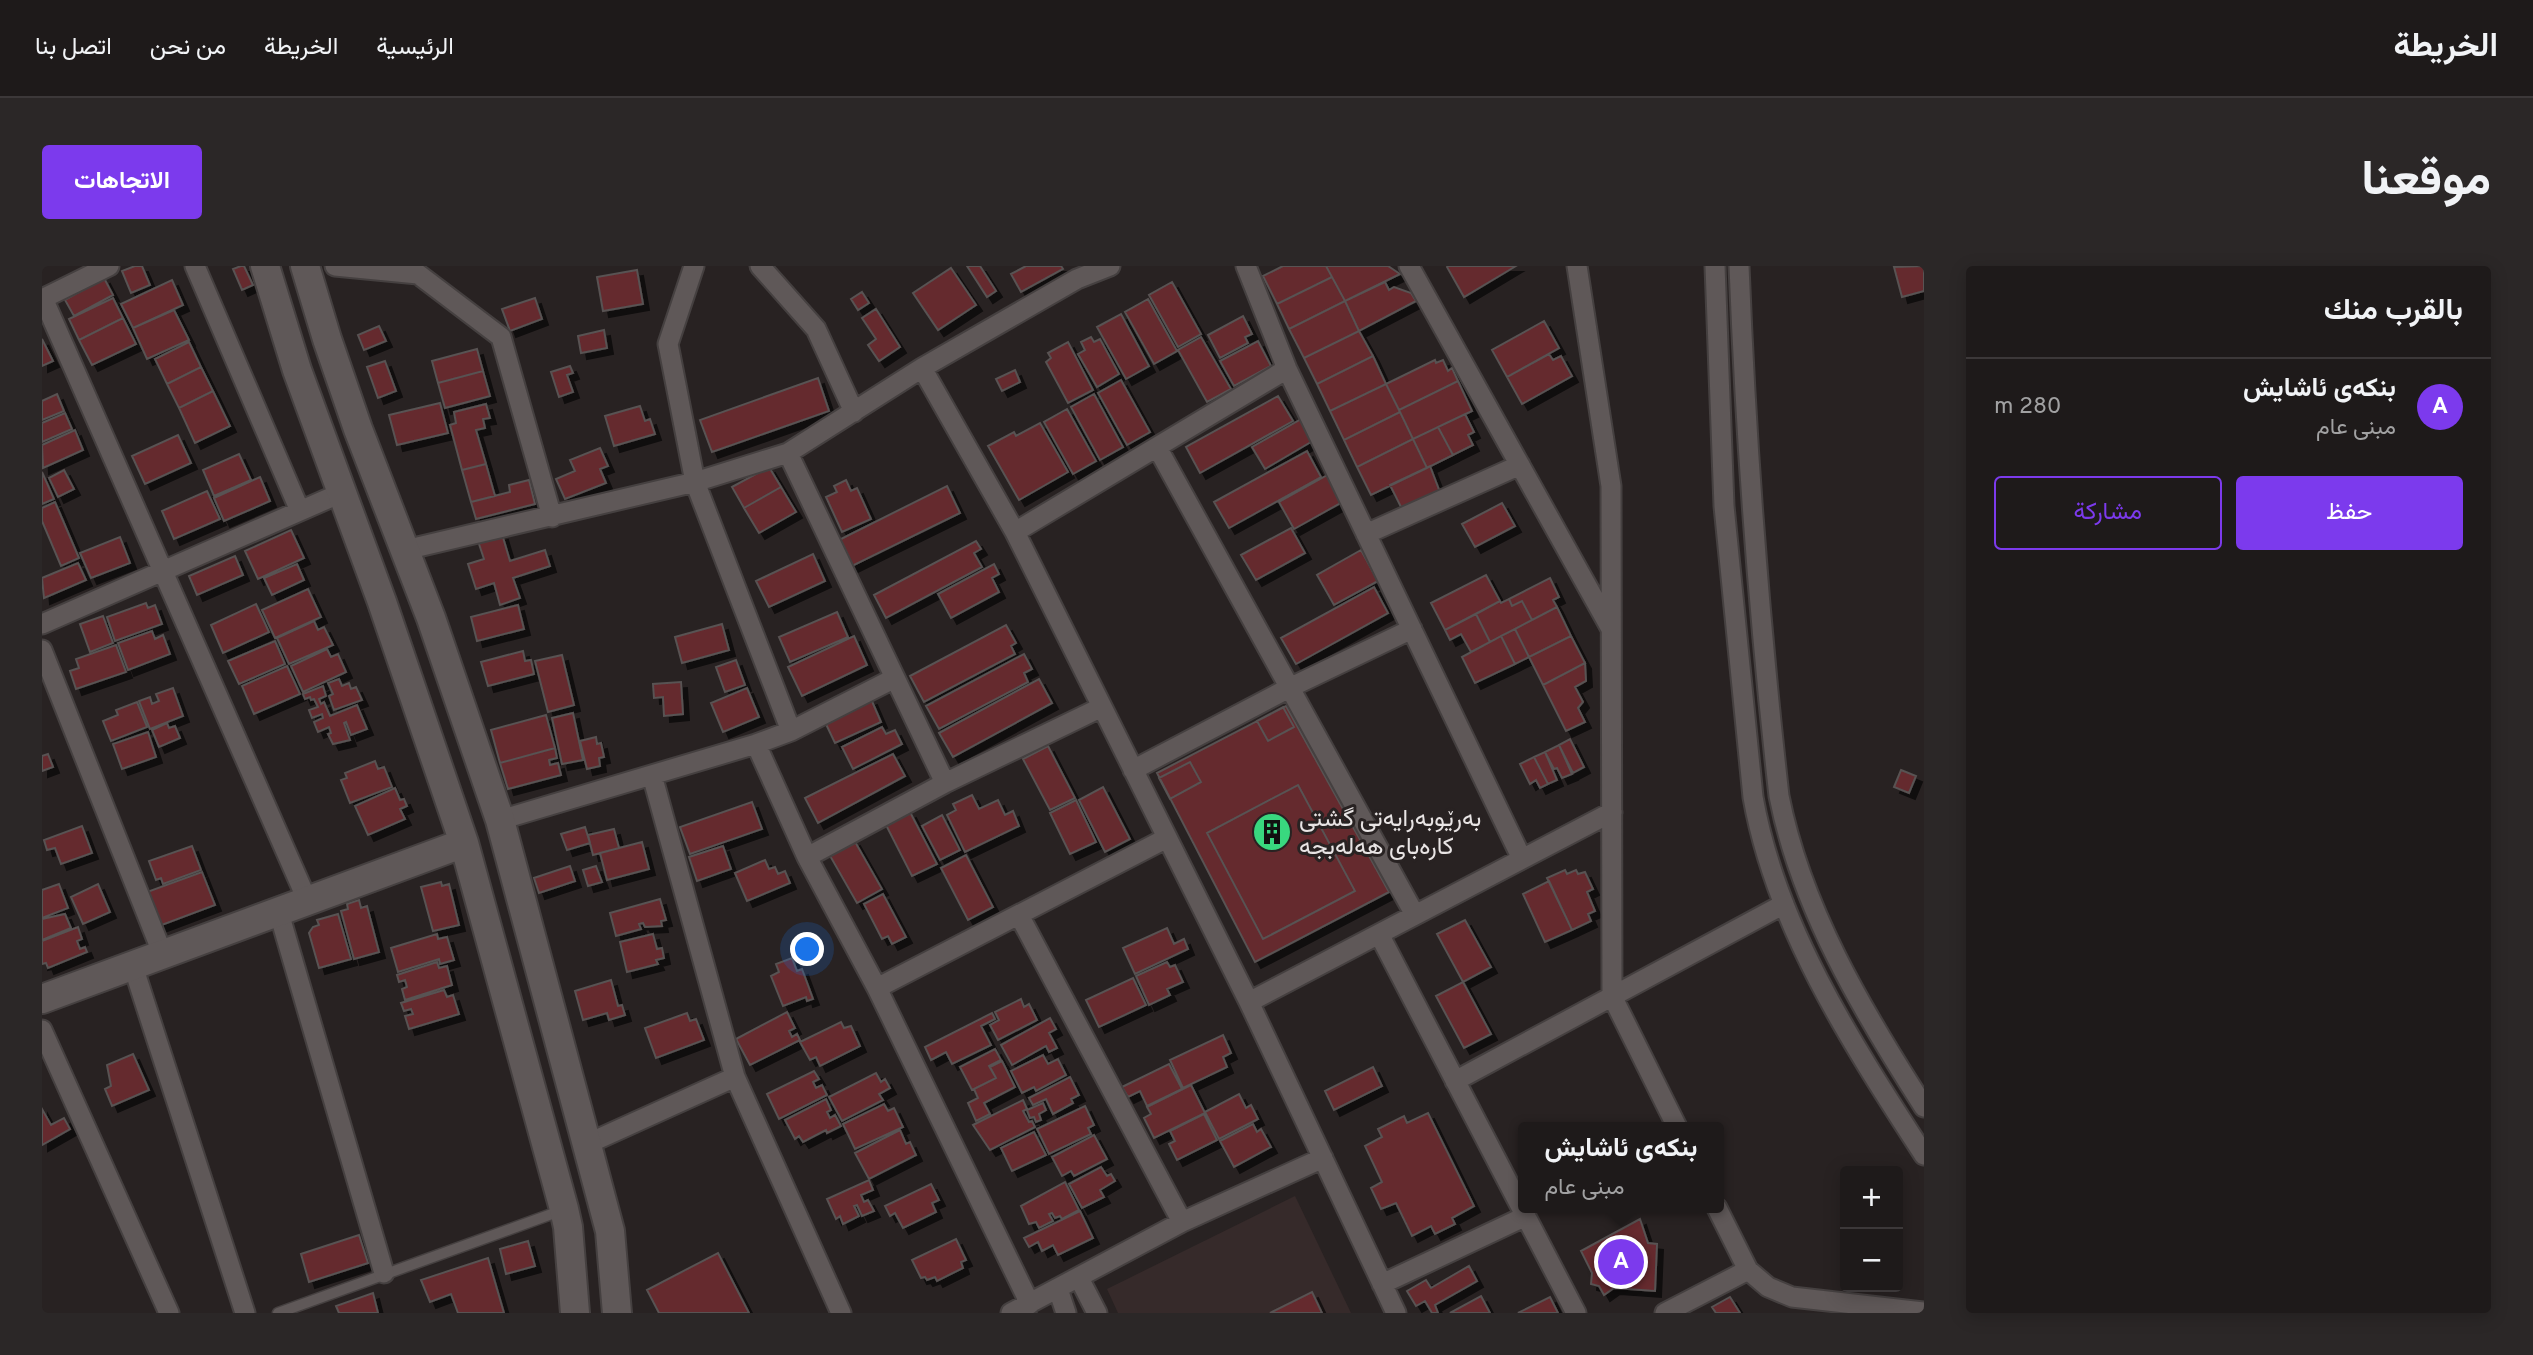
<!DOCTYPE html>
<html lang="ar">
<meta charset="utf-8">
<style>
:root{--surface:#1e1a1a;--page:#2b2727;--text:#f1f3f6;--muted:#a1a1a2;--line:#3c3839;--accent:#7c3aed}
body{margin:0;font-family:Overpass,Vazirmatn,sans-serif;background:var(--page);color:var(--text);direction:rtl}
.controls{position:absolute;right:21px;bottom:21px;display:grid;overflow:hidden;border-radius:7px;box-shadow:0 4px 18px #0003}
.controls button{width:63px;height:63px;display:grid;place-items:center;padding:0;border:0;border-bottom:2px solid var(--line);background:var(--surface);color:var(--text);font:35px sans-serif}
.you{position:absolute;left:766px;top:684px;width:24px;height:24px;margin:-18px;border:5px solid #fff;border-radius:50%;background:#1a73e8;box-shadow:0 0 0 10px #1a73e833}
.badge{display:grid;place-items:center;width:46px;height:46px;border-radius:50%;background:var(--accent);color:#fff;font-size:23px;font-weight:700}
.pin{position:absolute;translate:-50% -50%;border:4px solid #fff;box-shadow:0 2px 7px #0006}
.popup{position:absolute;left:1476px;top:856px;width:206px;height:91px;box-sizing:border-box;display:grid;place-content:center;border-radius:7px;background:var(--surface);filter:drop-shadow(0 2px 5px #0005);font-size:23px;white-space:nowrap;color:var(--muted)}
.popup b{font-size:26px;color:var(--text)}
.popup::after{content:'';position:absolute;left:50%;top:100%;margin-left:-14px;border:14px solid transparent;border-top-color:var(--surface)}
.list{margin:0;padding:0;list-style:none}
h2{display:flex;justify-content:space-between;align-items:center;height:91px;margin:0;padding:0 28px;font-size:30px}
h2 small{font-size:23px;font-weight:400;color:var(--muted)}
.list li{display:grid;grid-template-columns:46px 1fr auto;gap:21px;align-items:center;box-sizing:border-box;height:98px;padding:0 28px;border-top:2px solid var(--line)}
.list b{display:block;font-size:26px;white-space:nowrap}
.list p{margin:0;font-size:23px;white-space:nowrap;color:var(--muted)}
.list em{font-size:23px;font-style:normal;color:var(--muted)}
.actions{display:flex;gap:14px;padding:21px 28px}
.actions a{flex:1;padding:16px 0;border:2px solid var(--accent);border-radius:7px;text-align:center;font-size:24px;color:var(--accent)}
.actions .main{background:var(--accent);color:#fff}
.map{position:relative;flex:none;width:1882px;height:1047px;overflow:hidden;direction:ltr;border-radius:7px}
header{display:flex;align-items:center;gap:42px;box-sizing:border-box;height:98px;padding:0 35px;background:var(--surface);border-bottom:2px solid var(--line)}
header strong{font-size:33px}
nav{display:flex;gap:38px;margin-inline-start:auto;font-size:24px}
.intro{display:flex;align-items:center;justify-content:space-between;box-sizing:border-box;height:168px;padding:0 42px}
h1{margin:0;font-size:49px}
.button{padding:18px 32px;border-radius:7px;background:var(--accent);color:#fff;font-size:24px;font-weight:700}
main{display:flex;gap:42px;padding:0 42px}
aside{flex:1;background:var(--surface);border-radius:7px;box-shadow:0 4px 18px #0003}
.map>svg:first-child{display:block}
</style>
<header>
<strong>الخريطة</strong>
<nav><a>الرئيسية</a><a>الخريطة</a><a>من نحن</a><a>اتصل بنا</a></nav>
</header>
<div class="intro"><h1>موقعنا</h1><a class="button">الاتجاهات</a></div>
<main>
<aside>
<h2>بالقرب منك<small></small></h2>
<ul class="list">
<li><span class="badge">A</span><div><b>بنکەی ئاشایش</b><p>مبنى عام</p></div><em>280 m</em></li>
</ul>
<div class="actions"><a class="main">حفظ</a><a>مشاركة</a></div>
</aside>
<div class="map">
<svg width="1882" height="1047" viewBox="0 0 1882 1047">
<defs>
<filter id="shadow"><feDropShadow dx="6" dy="6" stdDeviation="0" flood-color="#0009"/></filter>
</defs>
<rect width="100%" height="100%" fill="#282222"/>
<path fill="#362a2a" d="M1253,930l56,117h-233l-11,-24z"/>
<path fill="#65292e" stroke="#585252" stroke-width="2" filter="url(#shadow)" d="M93,0h7l8,19 -19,8 -9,-22z
M199,0h3l9,19 -11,5 -9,-21z
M925,0h13l16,25 -9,6z
M984,0h35l2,3 -42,23 -10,-18z
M1241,0h43l6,11 -55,27 -14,-28z
M1284,0h62l12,8 -55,27z
M1474,0l-52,31 -17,-30 1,-1z
M1882,0v25l-22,6 -8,-30z
M909,2l25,37 -38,25 -25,-37z
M595,4l6,34 -40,7 -6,-34z
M1290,11l13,24 -56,28 -12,-25z
M62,12l9,17 -39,21 -9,-16z
M130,14l11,25 -50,23 -12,-24z
M1130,16l29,52 -23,13 -29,-52z
M1343,16l4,8 5,-3 17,6 5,8 -57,30 -14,-30z
M820,26l7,11 -11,7 -7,-11z
M71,32l10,20 -44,22 -10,-21z
M493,32l7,21 -32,12 -8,-22z
M1106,33l29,52 -23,13 -29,-52z
M1303,35l14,30 -55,27 -15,-29z
M834,43l24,38 -21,14 -11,-16 8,-6 -14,-21z
M132,44l15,30 -42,19 -14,-31z
M1079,48l28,52 -23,13 -29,-52z
M1201,50l9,18 -7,3 3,6 -28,15 -12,-23z
M81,52l13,26 -44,21 -13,-25z
M1502,55l15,27 -52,29 -15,-27z
M337,60l7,15 -22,9 -6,-15z
M562,64l3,18 -26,5 -3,-17z
M1317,65l14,25 -56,28 -13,-26z
M1049,71l3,5 6,-3 19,35 -22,13 -19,-33 7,-4 -4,-8z
M1159,71l30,52 -24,13 -29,-52z
M0,73l11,22 -11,5z
M1216,75l13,25 -37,20 -14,-25z
M147,76l12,25 -34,17 -12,-25z
M1026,76l25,48 -25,13 -22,-41 5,-4 -3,-5z
M435,83l6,22 -45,12 -6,-22z
M1507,88l4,6 8,-4 11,20 -50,28 -15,-27z
M1331,90l13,28 -56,27 -13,-27z
M1393,94l1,3 7,-3 5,11 4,-3 6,13 -59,29 -13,-26z
M343,95l11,30 -18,7 -11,-31z
M528,100l3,7 -6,2 6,17 -14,5 -8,-25z
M159,101l12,24 -34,17 -12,-24z
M973,104l5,12 -18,9 -6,-12z
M441,105l7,25 -45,12 -7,-25z
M776,112l11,33 -117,41 -12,-32z
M1079,114l29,52 -23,13 -29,-52z
M1416,115l14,30 -59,28 -14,-29z
M1344,118l14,28 -56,28 -14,-29z
M171,125l17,35 -35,17 -16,-35z
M15,128l7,17 -22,9v-19z
M1052,128l29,53 -23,13 -29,-53z
M1236,130l15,25 -93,52 -14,-26z
M398,137l8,30 -51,12 -8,-30z
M444,138l4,14 -7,1 2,9 -9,2 10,34 -24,6 -12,-45 6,-2 -2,-11z
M598,140l5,15 5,-2 5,15 -41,12 -9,-30z
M1025,143l29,52 -23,13 -29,-52z
M1358,146l13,27 -56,28 -13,-27z
M23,147l7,16 -30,13v-19z
M1423,148l9,18 -6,3 5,10 -20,10 -15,-28z
M1261,152l13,21 -51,30 -13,-22z
M998,157l28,49 -49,28 -31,-54 26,-14 2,4z
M1396,161l15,28 -26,13 -14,-29z
M33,164l8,20 -40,18 -1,-23z
M136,169l13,28 -46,21 -13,-28z
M1371,173l14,29 -56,27 -14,-28z
M558,182l8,18 -8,3 6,14 -41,16 -9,-20 19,-8 -5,-11z
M1265,185l14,26 -92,51 -15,-26z
M197,188l12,26 -37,16 -11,-26z
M444,198l9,32 -24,6 -9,-32z
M1388,200l11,29 -37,18 -14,-28z
M727,201l12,20 -37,21 -12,-21z
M22,204l10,19 -16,8 -9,-19z
M0,206l12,27 -12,5z
M1289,207l15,27 -52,29 -15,-27z
M218,211l10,24 -46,20 -10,-23z
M487,214l6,24 -59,15 -5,-17 39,-10 -1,-7z
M804,214l5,11 6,-3 14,31 -29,13 -16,-35 11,-5 -3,-6z
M905,220l13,27 -108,53 -13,-26z
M739,221l15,25 -37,21 -15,-25z
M165,225l13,28 -46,20 -12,-28z
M13,236l24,56 -18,8 -19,-45v-13z
M1460,237l13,23 -40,21 -13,-23z
M1249,262l14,25 -49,27 -15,-25z
M249,264l13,28 -46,21 -13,-28z
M460,268l8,27 35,-11 5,16 -37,12 7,20 -20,7 -6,-22 -18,6 -8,-25 16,-5 -6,-18z
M78,271l10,26 -39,15 -11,-25z
M934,275l5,8 -7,4 8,14 -96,51 -12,-23z
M1319,284l17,31 -44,24 -17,-30z
M771,288l12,27 -56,26 -13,-26z
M193,290l8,19 -46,20 -8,-19z
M36,297l8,17 -42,18 -2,-20z
M255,298l7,16 -32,15 -8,-17z
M952,298l5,10 -7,4 7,14 -48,26 -13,-24z
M1444,309l14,26 -55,29 -14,-27z
M1508,312l9,19 -6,3 4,7 -25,13 -10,-19 -10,5 -3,-7z
M1332,321l14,26 -92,51 -15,-26z
M266,323l13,28 -46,21 -13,-28z
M1467,333l3,7 10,-5 10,19 -42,22 -14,-28 24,-13 1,2z
M104,337l2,5 7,-3 7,19 -47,17 -8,-24z
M214,338l13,28 -46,21 -12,-28z
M476,339l6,24 -47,12 -6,-24z
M1515,341l14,29 -42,21 -14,-28z
M795,346l11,25 -58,25 -11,-25z
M1434,348l14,28 -19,10 -10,-18 -11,6 -5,-10z
M61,350l10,27 -23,9 -10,-28z
M272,355l4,9 6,-3 9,18 -44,19 -12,-26z
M680,358l7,26 -47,13 -7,-26z
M964,359l10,18 -5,3 4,8 -91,48 -14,-26z
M1473,363l14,28 -14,7 -14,-28z
M110,365l3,8 8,-4 7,19 -42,16 -10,-27z
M812,370l13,29 -65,31 -14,-29z
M1459,370l14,28 -40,19 -13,-26z
M1529,370l14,27 -42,22 -14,-28z
M233,375l10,23 -46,20 -11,-23z
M74,379l10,27 -50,17 -6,-18 9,-3 -3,-9z
M285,383l4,8 7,-3 8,18 -43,20 -12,-26z
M481,385l2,10 6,-1 3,14 -46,12 -7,-24z
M982,388l8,15 -8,4 4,9 -89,47 -13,-23z
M520,389l12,50 -26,7 -13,-51z
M694,394l9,25 -20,7 -9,-25z
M1543,397l1,18 -11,6 8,15 -5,6 7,14 -19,9 -23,-46z
M245,400l13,28 -46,20 -12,-28z
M297,413l3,7 7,-3 2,6 5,-2 6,13 -28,10 -5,-14 4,-2 -5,-11z
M997,413l13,24 -99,54 -14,-24z
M639,416l2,32 -19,2 -1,-19 -9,1 -1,-14z
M281,420l3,10 -7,3 2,5 3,-2 6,14 27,-11 10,24 -16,6 -5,-13 -2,1 6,17 -17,4 -5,-10 3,-1 -2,-6 -11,5 -4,-10 9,-4 -1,-4 -10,4 -3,-8 9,-3 -4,-8 -3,1 -1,-3 -5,2 -2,-5z
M131,422l10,28 -33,13 -11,-28 11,-4 2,7 7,-3 -3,-7z
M705,422l12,29 -36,15 -12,-29z
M829,433l10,23 -46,21 -11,-23z
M95,436l10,25 -36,14 -8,-20 15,-6 -2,-5z
M1244,440l103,186 -134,70 -98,-189z
M1241,441l11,20 -26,14 -11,-20z
M531,447l10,47 -21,4 -10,-46z
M504,449l9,33 -55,15 -9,-33z
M125,457l2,5 6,-2 5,12 -21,9 -7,-17z
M840,461l4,7 9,-4 7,14 -49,25 -11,-22z
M106,466l8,25 -34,12 -9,-25z
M554,471l1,7 4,-1 3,14 -5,1 1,8 -13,3 -7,-28z
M1528,473l14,28 -11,6 -14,-28z
M1517,479l13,29 -10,4 -5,-10 -3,1 -9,-17z
M1006,480l27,52 -25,12 -27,-51z
M513,482l2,10 -8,2 1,5 8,-2 3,12 -53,14 -8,-26z
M1503,486l12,28 -9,4 -14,-27z
M6,488l5,13 -11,4v-15z
M851,488l12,22 -87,47 -13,-25z
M1492,491l14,27 -8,4 -4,-8 -6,4 -10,-20z
M333,495l3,8 6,-2 8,20 -42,16 -9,-23 6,-2 -2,-5z
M1148,496l11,20 -31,17 -11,-21z
M1859,504l15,6 -7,17 -15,-6z
M1256,519l57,106 -92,48 -56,-106z
M1061,521l27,52 -25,13 -26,-52z
M353,522l5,12 4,-1 3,7 -7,3 5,10 -37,16 -13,-29z
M930,529l7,14 19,-9 7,15 8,-4 6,15 -54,26 -18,-37 9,-5 -3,-6z
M1034,534l20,42 -26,12 -20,-41z
M710,536l10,27 -72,25 -10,-27z
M868,546l27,52 -25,12 -26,-51z
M900,549l18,35 -20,10 -18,-34z
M40,560l10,27 -31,11 -6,-16 -8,2 -3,-10z
M543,561l5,16 -23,7 -6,-16z
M572,563l5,19 -26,7 -5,-20z
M812,574l28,49 -25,14 -28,-49z
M600,576l7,27 -42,11 -7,-27z
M150,580l9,24 -38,14 -2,-6 -5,2 -7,-19z
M681,580l8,23 -34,12 -8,-24z
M924,589l27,52 -25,13 -27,-52z
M723,594l4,9 6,-2 3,7 7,-3 5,12 -43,18 -12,-28z
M528,600l5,15 -36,12 -5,-15z
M554,600l6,16 -14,4 -5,-16z
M1523,604l2,4 9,-4 2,4 7,-2 8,17 -6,3 8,19 -7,3 3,7 -19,9 -25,-52z
M160,606l13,33 -56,21 -12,-34z
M1507,615l23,49 -27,12 -22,-48z
M399,616l1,4 7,-2 10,41 -26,6 -12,-44z
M17,618l9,24 -26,10v-28z
M56,618l12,28 -27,12 -12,-27z
M841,628l23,43 -14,7 -4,-8 -6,3 -18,-35z
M618,633l6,21 -5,1 1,5 -17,1 -2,-4 -4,1 2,5 -25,7 -6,-23z
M317,634l2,8 6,-2 12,46 -25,7 -13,-48 7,-2 -1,-5z
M23,648l6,14 -29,12v-21z
M296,648l13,45 -32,9 -10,-35 4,-6 6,-2 -2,-5z
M1423,654l26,47 -28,15 -26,-48z
M36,661l4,12 -5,2 3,8 5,-2 2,5 -39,16 -2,-5 -4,1v-23z
M1125,662l7,16 10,-5 4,10 -53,25 -12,-26z
M395,668l1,5 9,-2 7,23 -14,4 -1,-5 -41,13 -7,-24z
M611,668l4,15 5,-1 2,10 -8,2 2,4 -31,8 -7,-30z
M750,692l5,13 5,-2 11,30 -6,2 -1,-4 -23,9 -12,-30 8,-4 -3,-8z
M395,696l2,6 8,-2 5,19 -47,15 -3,-11 5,-2 -2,-7 -6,2 -2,-7z
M1125,696l3,5 5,-2 8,17 -16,7 3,6 -21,10 -13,-29z
M1091,712l13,27 -47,22 -13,-27z
M569,714l7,26 4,-1 3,10 -16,5 -2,-7 -24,7 -8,-29z
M1421,716l28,52 -27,14 -28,-52z
M402,724l3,7 6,-2 6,19 -50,15 -4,-13 8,-2 -2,-5 -7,2 -3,-8z
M979,733l3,8 5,-3 8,16 -39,20 -8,-15 9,-5 -4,-8z
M745,746l8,16 -6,3 3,6 5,-3 3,6 -50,25 -14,-26z
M645,747l3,8 6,-2 8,21 -48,18 -11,-30z
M950,747l3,6 -14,7 10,19 -39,19 -6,-12 -15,8 -6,-13z
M1008,752l6,11 -7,4 8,15 -8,4 -3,-6 -34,19 -11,-20z
M799,756l3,6 7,-2 9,20 -40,20 -4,-9 -6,3 -10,-18z
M1181,769l8,18 -8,4 4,10 -44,21 -13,-28z
M953,783l6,11 -12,6 7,12 -24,12 -12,-23z
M91,788l16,36 -37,16 -7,-17 6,-3 -4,-21z
M1001,789l5,9 10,-5 8,16 -30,16 -2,-4 -12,6 -11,-22z
M960,795l13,26 -31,16 6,11 -14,7 -8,-18 10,-5 -4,-9 22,-11 -6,-11z
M1127,798l13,25 -35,17 -7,-15 -12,6 -6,-10z
M1331,801l9,19 -48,24 -9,-19z
M772,805l5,8 -6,3 3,6 6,-3 5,10 -48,24 -12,-25z
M834,807l5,9 4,-3 5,9 -11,6 4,6 -41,21 -13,-24z
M1028,811l9,18 -8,4 2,4 -20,11 -7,-15 -13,6 -4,-7z
M1149,819l14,28 -51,25 -10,-20 7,-4 -4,-7z
M1197,828l7,14 5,-3 7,14 -39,20 -14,-27z
M784,833l5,11 -4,2 3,6 5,-3 6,11 -14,7 -1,-3 -23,12 -4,-6 -4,3 -10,-19z
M981,834l4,9 -4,2 6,11 3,-1 3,6 -45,23 -17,-25z
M1001,837l3,7 -7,4 2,6 -5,2 -2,-5 -4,1 -3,-8z
M842,838l4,7 6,-3 9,19 -48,22 -12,-25z
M1043,840l9,19 -6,3 3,6 -42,20 -12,-25z
M0,843l9,16 13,-7 6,11 -28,16z
M1386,847l46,93 -22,12 3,6 -20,10 -4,-8 -19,10 -16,-33 -15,6 -10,-21 11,-6 -17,-36 17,-9 -4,-8 26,-13 3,7z
M1162,848l13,26 -40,20 -8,-16 6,-3 -5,-10z
M1211,858l4,8 4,-3 10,18 -37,20 -14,-26z
M858,864l6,14 4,-2 6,13 -47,24 -14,-26z
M992,866l12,23 -34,16 -11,-23z
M1052,869l13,24 -33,17 -3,-5 -9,5 -10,-19z
M1059,901l6,9 4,-2 4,7 -15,9 4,7 -22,11 -13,-24z
M827,914l4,10 -12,5 3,7 4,-2 6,11 -12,5 -5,-11 -3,1 5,10 -16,8 -3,-8 -4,3 -9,-20z
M1023,916l14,28 -17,9 -2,-3 -5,2 -3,-5 -3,1 4,7 -14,7 -3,-6 -7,2 -8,-18z
M889,918l8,16 -7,3 4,9 -33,16 -8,-15 -5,3 -5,-10z
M1038,945l13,27 -35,17 -5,-10 -11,6 -4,-9 -9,5 -5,-9z
M1598,953l8,24 9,1 -2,47 -41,-3 -10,7 -5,-9 -8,-2 1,-11 -11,-22z
M317,969l9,28 -59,19 -8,-28z
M914,973l10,21 -5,2 2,6 -26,13 -2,-4 -8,3 -2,-3 -4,1 -9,-18z
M486,975l7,25 -29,8 -6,-25z
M676,987l31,60h-90l-12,-23z
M446,992l16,55h-46l-7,-19 -21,8 -9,-22z
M1427,1000l8,15 -42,24 3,8h-6l-7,-12 -9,5 -9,-15 19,-11 5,8z
M1270,1026l10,21h-52z
M331,1027l5,20h-39l-3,-7z
M1439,1030l9,17h-40z
M1508,1031l8,16h-40z
M1688,1031l10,16h-24l-4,-6z"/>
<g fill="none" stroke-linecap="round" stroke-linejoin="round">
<defs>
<path id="lane" d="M236,1047l282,-102"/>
<path id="street" d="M153,0l105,245
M293,0l83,8 83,63 51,180
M652,0l-26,78 27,138 96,249
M718,0l56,63 38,83
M1204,0l41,103 235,490
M1367,0l202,363
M1535,0l34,220 1,510 65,131
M1673,0l9,240 29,291c23,131 100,248 171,358
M1697,0c7,177 20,354 40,530 22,112 84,216 145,311
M1,32l265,604
M0,33l67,-33
M880,102l93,164 234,470 147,311
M1115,181l258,468
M746,187l157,330
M973,266l272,-163
M1324,268l154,-69
M363,284l290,-68 93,-29 134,-85 155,-89 33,-13
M0,358l299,-131
M0,384l121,305
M714,478l51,113 70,131 153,316
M1091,504l156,-82 123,-59
M610,509l83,302 106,236
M458,554l256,-76 35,-13 104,-53
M765,591l138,-74 157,-76
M237,647l105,360
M977,649l163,307
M1337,668l197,379
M91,700l112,347
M835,722l290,-150
M1207,736l363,-190
M0,764l127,283
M1413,815l329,-177
M545,878l148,-67
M1675,942l31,62 20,17 24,10 132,15
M1037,1012l18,35
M1340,1018l144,-68
M1016,1023l8,24
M969,1047l171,-91 141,-64
M1623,1047l83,-43"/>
<path id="secondary" d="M223,0l32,104 85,232 82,241 100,366 4,18 7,86
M263,0l22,73 31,90 73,189 69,202 110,411 7,82
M0,733l422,-156"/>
</defs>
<use href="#lane" stroke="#454040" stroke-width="13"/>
<use href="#street" stroke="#454040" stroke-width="23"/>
<use href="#secondary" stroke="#454040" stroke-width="32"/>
<use href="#lane" stroke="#5f5858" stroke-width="10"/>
<use href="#street" stroke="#5f5858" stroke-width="19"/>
<use href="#secondary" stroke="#5f5858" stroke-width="28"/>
</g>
<defs>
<symbol id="building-disc" viewBox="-11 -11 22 22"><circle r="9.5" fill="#39d87f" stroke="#282222"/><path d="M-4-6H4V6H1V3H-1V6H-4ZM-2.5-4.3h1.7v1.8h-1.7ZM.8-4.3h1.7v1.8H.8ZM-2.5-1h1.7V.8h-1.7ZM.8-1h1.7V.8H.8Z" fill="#111"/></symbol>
</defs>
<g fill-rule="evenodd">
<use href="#building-disc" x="1208" y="544" width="44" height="44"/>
</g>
<g text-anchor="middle" stroke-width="6" stroke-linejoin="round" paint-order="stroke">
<g font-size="24" fill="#e8e4e4" stroke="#282222" text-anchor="start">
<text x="1257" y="560">بەرێوبەرایەتی گشتی<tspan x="1257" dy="28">کارەبای هەلەبجە</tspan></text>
</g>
</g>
</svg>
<div class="controls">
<button>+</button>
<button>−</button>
</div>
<div class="you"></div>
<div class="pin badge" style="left:1579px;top:996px">A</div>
<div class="popup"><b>بنکەی ئاشایش</b>مبنى عام</div>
</div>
</main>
